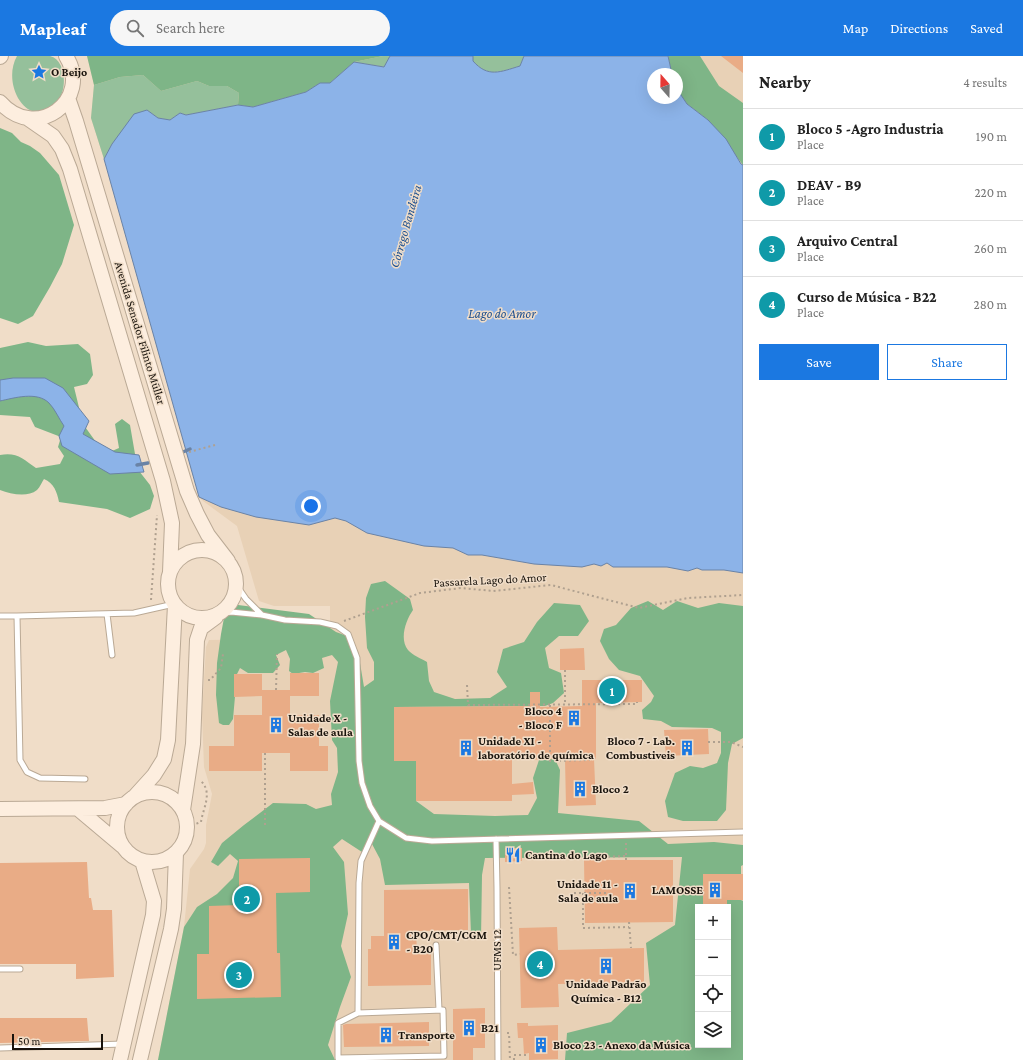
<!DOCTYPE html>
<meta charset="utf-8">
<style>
:root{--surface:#fff;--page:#f6f6f6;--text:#222;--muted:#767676;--line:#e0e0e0;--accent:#1b78e1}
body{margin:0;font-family:"Crimson Pro",serif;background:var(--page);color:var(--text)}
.controls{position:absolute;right:12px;bottom:12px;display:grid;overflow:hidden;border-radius:0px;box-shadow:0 4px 16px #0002}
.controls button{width:36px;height:36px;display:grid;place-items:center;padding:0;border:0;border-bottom:1px solid var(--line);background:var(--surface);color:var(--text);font:20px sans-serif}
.compass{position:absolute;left:647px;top:12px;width:36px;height:36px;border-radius:50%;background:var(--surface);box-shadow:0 4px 16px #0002;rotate:340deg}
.scale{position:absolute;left:12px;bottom:10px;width:91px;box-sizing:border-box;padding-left:4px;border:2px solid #19130c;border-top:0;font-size:11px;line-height:14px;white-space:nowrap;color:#19130c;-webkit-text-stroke:3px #f0ddc8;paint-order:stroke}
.you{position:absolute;left:311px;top:450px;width:14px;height:14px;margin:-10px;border:3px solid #fff;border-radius:50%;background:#1a73e8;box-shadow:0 0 0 6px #1a73e833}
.badge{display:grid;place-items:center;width:26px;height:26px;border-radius:50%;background:var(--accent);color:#fff;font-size:13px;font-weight:700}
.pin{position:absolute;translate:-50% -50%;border:2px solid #fff;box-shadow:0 1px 4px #0006}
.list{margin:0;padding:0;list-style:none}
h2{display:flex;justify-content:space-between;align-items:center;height:52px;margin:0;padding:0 16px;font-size:17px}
h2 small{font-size:13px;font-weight:400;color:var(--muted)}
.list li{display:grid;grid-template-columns:26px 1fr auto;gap:12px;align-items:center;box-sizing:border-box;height:56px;padding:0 16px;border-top:1px solid var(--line)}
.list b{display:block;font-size:15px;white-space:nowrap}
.list p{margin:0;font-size:13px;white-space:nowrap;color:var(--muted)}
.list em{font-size:13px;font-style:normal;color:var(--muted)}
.actions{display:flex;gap:8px;padding:12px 16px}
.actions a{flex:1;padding:9px 0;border:1px solid var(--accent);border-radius:0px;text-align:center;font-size:14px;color:var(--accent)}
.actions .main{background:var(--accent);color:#fff}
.icon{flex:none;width:22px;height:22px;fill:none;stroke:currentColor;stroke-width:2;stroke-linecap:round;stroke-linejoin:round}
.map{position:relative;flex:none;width:743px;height:1004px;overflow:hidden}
header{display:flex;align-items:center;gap:24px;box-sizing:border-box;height:56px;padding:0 20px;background:var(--accent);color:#fff}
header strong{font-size:19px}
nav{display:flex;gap:22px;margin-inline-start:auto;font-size:14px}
.search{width:280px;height:36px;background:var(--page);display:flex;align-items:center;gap:10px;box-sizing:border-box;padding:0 14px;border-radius:22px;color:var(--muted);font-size:15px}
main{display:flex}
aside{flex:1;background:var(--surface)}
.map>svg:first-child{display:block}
</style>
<header>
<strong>Mapleaf</strong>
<div class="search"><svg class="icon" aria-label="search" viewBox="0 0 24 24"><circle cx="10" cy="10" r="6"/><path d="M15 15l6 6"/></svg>Search here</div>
<nav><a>Map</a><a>Directions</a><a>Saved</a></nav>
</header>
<main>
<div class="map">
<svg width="743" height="1004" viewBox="0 0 743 1004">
<rect width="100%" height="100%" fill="#f0ddc8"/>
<path fill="#e8d1b6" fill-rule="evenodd" d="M87,0h656v1004h-585l26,-133 6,-58 14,-20 2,-6v-18l6,-31 -8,-27 -2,-54 4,-66 3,-7 121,-2v-32h-56l-15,-5 -22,-75 -34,-25 -4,-4 -95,-338 -13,-41 3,-33zM653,18h24v24h-24zM698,851h30v138h-30z"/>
<path fill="#95c09b" d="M17,0c8,0 26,0 33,0 16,4 17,32 9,43 -28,37 -59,-13 -42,-43z
M383,0h7l-5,11 -31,-5z
M473,0h51l-4,10c-20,6 -32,12 -47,-5z
M143,19l18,16 36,-10 12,5h18l12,7 -1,12 -52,10 -6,-2 -10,7 -12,-2 -11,-8 -35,34 -8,15 -13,-41 3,-33 26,-8z"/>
<path fill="#7eb587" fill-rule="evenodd" d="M87,0h296l-29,6 -24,21h-10l-14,9 -53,15 -15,-2 1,-12 -12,-7h-18l-12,-5 -36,10 -18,-16 -23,2 -26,8z
M668,0h32l19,30 24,17v62l-35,-45 -21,-16 -10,-15v-15h-5z
M0,72l12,5 9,9 9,4 10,7 19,22 15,50 -12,39 -12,23 -17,29 -15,8 -18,-6z
M28,286l18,4 32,-2 12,10 3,21 -6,9 -13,3 9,37 18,25 11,2 7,-3 -4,-24 7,-5 8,6 5,29 -3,8 18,23 4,11 -4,13 -20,9 -23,-9 -48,-7c-2,-10 -5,-19 -15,-23 -2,3 -4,8 -7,11 -10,8 -26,4 -37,0v-35c17,-3 23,4 36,13l24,-4 4,-8 -6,-9 3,-10 -26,-10 -5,-10 -30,-2v-67z
M385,525l25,18 3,11c-7,10 -14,29 -5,40 4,5 14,9 19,12l2,19 5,11 21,7 35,-1 17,-11 -10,-15 6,-23 21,-7 13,-20 17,-19 26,2 9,16 -11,15h-19l-14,12 4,20 12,5 3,20 -11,10 -8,3 -151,1v25l69,4h-69v25h69l-47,40 18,13 61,2 33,-1 9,-17 -4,-20 6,-18v-25l15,22 6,13 -2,43 81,8 29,23 46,-2 29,3v20l-2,1v34l2,1v159h-178l2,-27 44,-11 39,-37 -4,-42 29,-18 7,-68 -197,1 -3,17 -1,64 -10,-5 -2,-51 -84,2 -5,-26 -8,-15 -10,8 -20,-13 -9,8 11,15 4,52 -7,32 10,31 -11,30 -12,38 7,15h-177l26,-133 13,-20 20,-13 16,-16 5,-17 -8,-7 -12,12 -7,-4 11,-19 22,-18 29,-22 33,1 10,5 16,-4 -1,-11 7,-22 -1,-24 -5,-8 -2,-39 8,-39 -6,-7 -10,3 2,10 -11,5 -8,-1 -12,2 -4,-3 1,-12 -4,-9 -10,5 4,10 -7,8h-25l-8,-5 -3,6 -4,45 -4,6h-6l-4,-2 -3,-28 1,-32 4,-29 3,-16 14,-13 71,9 27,18 11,4 11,15 6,36 10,-7v-18l-7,-14 -2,-31 1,-19 5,-14zM698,851h30v138h-30z
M648,545l15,9 14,-9 21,7 21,-5 24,3v132l-11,6 -4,19 -2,47 -9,11h-34l-15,-4 -3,-16 10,-28 15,-7 13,2 14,-5 4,-10v-21l-9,-4 -40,-1 -11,-6 -18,-2 -1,-9 9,-8 3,-6 -14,-20 -21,-6 -10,-11 -9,-18 4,-12 12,-4 15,-17z"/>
<path fill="#8cb3e8" stroke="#6a83a6" d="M390,0h83v5c15,17 27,11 47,5l4,-10h144l4,18h-19v24h24v-9l10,15 21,16 18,19 15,25 2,1v408l-19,-3h-22l-5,-2 -9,3 -21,-4h-54l-6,-4 -6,3 -7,-2 -12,3 -48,-3 -52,-9h-14l-15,-7 -29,-2 -57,-13 -21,-12 -11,-3 -26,7 -53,-8 -35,-10 -22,-10 -95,-338 8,-15 22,-30 13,-4 11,8 12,2 10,-7 6,2 52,-10 15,2 53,-15 14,-9h10l24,-21 30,5z
M13,322h32l18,10 26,33 -6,13 32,18 24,3 5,17 -34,2 -48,-28 -3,-10 5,-10c-5,-7 -9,-17 -15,-23 -12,-12 -35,-5 -49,-2v-21z"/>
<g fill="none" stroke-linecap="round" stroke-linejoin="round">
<path stroke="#6a83a6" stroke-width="3.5" d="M183,396l7,-3
M137,409l11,-2"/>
</g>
<path fill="#e9ac86" d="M721,0h22v17z
M584,592l1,22h-25v-21z
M290,617h29v23h-29v19h29v31h9v25h-38v-18h-28v18h-53v-25h25v-31h28v-19l-28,1v-23h28v16h28z
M582,624h60v22l-46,1v56h-2l2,46 -30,1 -1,-47 -53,1v24l21,-2 1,12 -22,1v6h-96v-40h-22v-54l136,-1v-14h10v15l42,-1z
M708,673l1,25 -43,2 -2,-26z
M505,792h17v13l-17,1z
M310,802v34l-34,1 1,60h3l1,44 -84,2v-45h12v-48l30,-1v-46z
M584,804h89v62l-88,1z
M87,806l2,36h2l2,12h19l2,67 -38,2v-15h-76v-101z
M703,818h40v26h-16v6l-24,1z
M468,833v41l-52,1 1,21h14v33l-63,1v-37h3v-13h13v-46z
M557,871l1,23 86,-2v34l-86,2 1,23 -38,1 -2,-80z
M485,952v40h-12v12h-20v-51z
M0,962h87l2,23 -89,2z
M429,966v24l-85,1 -1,-22 3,-1z
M517,967h11v3l30,-1v34l-29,1v-7l-5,1 -1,-16h-5z"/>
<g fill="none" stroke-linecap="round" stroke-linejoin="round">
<defs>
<path id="lane" d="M237,530l9,13 16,16
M221,557l10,-1 31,3 23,5 35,2 17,4 11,8 9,24 2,103 3,22 8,23 9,15 27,17 26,3 311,-9
M107,558l5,41
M0,560h17
M85,723l-45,-1 -13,-6 -7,-12 -3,-144 117,-3 40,-9
M496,783l1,49 1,172
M436,889l3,65
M0,913h20
M358,957l-20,10v35l106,-2 -1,-46 -85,3 1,-130 2,-22 18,-40
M0,992l123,-4"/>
<path id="secondary" d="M0,1l1,-1
M68,42l8,23 111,370 10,23 11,21 20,26
M0,46c36,41 93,-2 66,-46
M27,62l26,18 9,13 8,20 93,312 9,42 -2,49
M168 528a34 34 0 1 1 68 0a34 34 0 1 1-68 0Z
M117 771a35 35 0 1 1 70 0a35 35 0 1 1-70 0Z
M135,740l19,-21 10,-16 4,-19 7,-135
M0,753l105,-1 21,-4
M78,753l44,37
M183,754l10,-66 4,-104 4,-12 15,-11
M120,1004l33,-145 1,-14 -12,-40
M140,1004l31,-131 3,-20 2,-56"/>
</defs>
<use href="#lane" stroke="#baa995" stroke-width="7"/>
<use href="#secondary" stroke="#baa995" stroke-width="16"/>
<path stroke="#afa08f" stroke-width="2" stroke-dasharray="2 3" stroke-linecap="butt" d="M189,396l26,-7
M151,544l6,-85
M344,565l76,-28 41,-5 32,3 58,-6 88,23 49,-10 55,-3
M565,614v34
M208,624h2l11,-12 2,-14
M467,629l1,20 169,-1v-2
M276,634l1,-36
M550,649v56l40,-1
M708,686h23l12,5
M265,697v75
M187,771l14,-5c2,-14 12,-29 0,-41
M626,787v17
M573,802l53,-2
M509,831l4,68 7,-1
M574,837h35v3
M583,837v35l46,-1
M629,866l2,26
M507,977h2l1,27
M514,1004v-5h15"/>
<use href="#lane" stroke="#fff" stroke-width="5"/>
<use href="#secondary" stroke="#fdeedf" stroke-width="14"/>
</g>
<defs>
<symbol id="sight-bare" viewBox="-9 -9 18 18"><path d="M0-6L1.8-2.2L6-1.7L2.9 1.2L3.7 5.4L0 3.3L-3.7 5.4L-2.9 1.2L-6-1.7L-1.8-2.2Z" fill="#1b78e1" stroke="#f0ddc8" stroke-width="2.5" paint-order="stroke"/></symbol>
<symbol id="building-bare" viewBox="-9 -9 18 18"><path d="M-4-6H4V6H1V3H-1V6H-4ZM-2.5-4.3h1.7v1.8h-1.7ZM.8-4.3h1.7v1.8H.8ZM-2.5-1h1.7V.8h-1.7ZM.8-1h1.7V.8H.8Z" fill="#1b78e1" stroke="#f0ddc8" stroke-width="2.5" paint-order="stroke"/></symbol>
<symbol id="restaurant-bare" viewBox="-9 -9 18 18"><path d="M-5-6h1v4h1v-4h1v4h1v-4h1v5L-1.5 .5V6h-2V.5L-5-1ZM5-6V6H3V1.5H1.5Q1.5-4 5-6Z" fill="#1b78e1" stroke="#f0ddc8" stroke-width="2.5" paint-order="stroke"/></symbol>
</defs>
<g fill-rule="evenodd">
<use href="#sight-bare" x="28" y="5" width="22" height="22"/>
<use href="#building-bare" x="563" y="651" width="22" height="22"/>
<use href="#building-bare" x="265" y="658" width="22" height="22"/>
<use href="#building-bare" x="455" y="681" width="22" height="22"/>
<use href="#building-bare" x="676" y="681" width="22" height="22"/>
<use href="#building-bare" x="569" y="722" width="22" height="22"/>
<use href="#restaurant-bare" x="502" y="788" width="22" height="22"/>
<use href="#building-bare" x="704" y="823" width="22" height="22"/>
<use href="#building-bare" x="619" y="824" width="22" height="22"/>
<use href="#building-bare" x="383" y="875" width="22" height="22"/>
<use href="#building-bare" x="595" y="899" width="22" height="22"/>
<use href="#building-bare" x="458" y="961" width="22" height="22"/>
<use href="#building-bare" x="375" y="968" width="22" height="22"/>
<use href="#building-bare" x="530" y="978" width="22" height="22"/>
</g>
<g text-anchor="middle" stroke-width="3" stroke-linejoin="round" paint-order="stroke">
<g font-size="12" font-weight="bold" fill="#19130c" stroke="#f0ddc8" text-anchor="start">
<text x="51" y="20">O Beijo</text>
<text x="562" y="659" text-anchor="end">Bloco 4<tspan x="562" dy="14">- Bloco F</tspan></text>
<text x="288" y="666">Unidade X -<tspan x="288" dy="14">Salas de aula</tspan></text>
<text x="478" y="689">Unidade XI -<tspan x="478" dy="14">laboratório de química</tspan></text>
<text x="675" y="689" text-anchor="end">Bloco 7 - Lab.<tspan x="675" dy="14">Combustiveis</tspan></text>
<text x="592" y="737">Bloco 2</text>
<text x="525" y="803">Cantina do Lago</text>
<text x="618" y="832" text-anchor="end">Unidade 11 -<tspan x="618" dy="14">Sala de aula</tspan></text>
<text x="703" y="838" text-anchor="end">LAMOSSE</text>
<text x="406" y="883">CPO/CMT/CGM<tspan x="406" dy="14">- B20</tspan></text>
<text x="606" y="932" text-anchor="middle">Unidade Padrão<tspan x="606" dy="14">Química - B12</tspan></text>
<text x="481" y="976">B21</text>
<text x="398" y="983">Transporte</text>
<text x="553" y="993">Bloco 23 - Anexo da Música</text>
</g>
<g font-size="12" fill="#19130c" stroke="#f0ddc8">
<text transform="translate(140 277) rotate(73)" y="4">Avenida Senador Filinto Müller</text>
<text transform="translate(490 524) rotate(-3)" y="4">Passarela Lago do Amor</text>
<text transform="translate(497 894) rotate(-90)" y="4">UFMS 12</text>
</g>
<g font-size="13" font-style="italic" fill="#1e508f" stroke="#f0ddc8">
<text transform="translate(405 170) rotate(-74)" y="5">Córrego Bandeira</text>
<text x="502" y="262">Lago do Amor</text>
</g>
</g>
</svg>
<div class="controls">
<button>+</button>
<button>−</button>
<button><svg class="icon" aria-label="locate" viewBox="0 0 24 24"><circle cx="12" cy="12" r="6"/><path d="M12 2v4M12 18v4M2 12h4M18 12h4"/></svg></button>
<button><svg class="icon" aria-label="layers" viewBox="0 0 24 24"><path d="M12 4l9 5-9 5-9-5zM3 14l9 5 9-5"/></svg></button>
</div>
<svg class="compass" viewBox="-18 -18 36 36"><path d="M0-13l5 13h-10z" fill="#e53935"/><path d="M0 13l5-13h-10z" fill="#767676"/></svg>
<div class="scale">50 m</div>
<div class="you"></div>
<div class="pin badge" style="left:612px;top:635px;background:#0f9aa8">1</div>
<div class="pin badge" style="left:247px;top:843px;background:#0f9aa8">2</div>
<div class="pin badge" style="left:239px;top:919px;background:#0f9aa8">3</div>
<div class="pin badge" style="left:540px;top:908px;background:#0f9aa8">4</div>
</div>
<aside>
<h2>Nearby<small>4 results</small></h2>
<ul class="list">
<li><span class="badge" style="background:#0f9aa8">1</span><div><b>Bloco 5 -Agro Industria</b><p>Place</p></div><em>190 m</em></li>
<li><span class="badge" style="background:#0f9aa8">2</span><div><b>DEAV - B9</b><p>Place</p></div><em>220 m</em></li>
<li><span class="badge" style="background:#0f9aa8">3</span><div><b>Arquivo Central</b><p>Place</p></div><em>260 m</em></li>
<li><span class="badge" style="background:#0f9aa8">4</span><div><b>Curso de Música - B22</b><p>Place</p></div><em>280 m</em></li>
</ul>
<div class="actions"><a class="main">Save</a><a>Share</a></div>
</aside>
</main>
